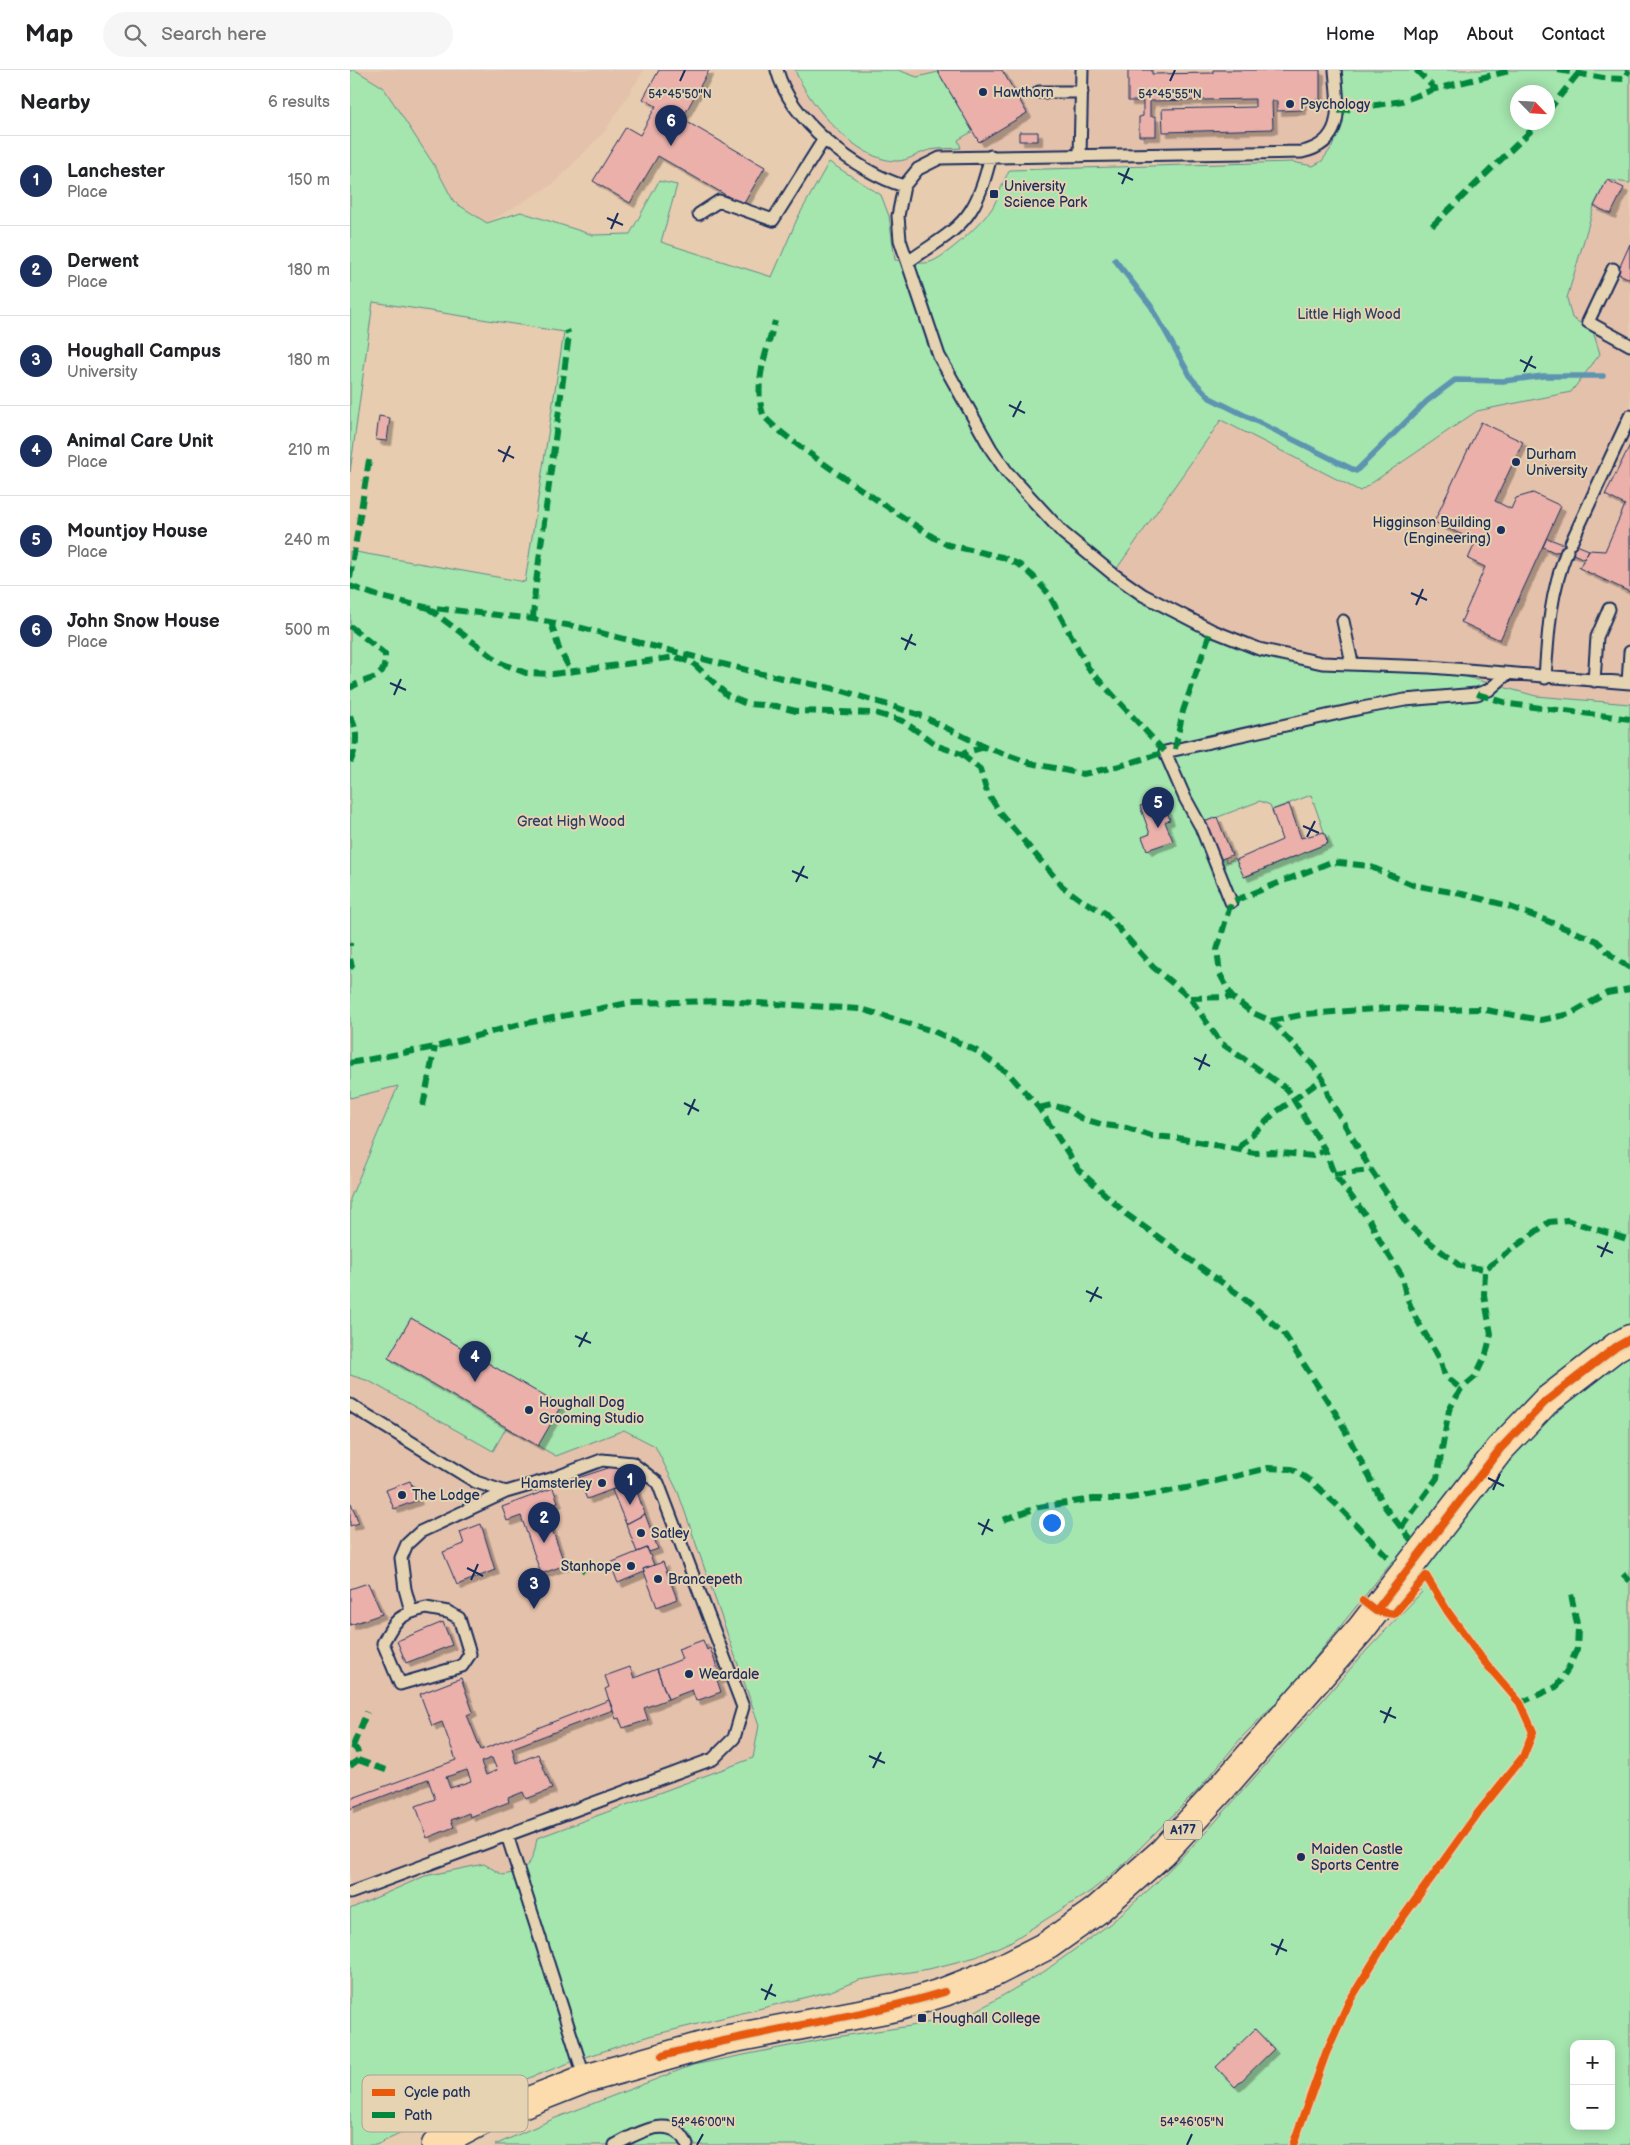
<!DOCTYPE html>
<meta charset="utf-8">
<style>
:root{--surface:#fff;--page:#f6f6f6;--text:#202124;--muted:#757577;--line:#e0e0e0;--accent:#1b2f5e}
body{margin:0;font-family:"Balsamiq Sans",sans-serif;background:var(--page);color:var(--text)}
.controls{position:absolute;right:15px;bottom:15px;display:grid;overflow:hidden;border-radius:10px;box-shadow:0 2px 12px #0003}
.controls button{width:45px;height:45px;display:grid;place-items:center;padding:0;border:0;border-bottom:1px solid var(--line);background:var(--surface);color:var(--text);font:25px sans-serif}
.compass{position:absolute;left:1160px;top:15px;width:45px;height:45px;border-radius:50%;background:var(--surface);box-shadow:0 2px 12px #0003;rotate:115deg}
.you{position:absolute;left:701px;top:1452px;width:18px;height:18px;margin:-12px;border:4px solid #fff;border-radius:50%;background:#1a73e8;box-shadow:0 0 0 8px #1a73e833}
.badge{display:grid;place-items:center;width:32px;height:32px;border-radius:50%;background:var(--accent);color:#fff;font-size:16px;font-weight:700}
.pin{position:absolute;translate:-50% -41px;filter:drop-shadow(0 1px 2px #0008)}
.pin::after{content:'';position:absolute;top:26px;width:18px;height:15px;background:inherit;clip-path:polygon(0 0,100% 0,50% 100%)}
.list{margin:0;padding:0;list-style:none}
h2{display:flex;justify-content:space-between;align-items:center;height:65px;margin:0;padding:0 20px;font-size:21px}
h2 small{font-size:16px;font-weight:400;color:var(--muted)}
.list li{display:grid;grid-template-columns:32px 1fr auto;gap:15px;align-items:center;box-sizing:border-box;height:90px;padding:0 20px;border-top:1px solid var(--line)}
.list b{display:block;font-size:19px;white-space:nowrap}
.list p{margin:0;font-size:16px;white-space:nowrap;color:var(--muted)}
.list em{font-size:16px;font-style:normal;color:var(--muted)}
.icon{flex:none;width:28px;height:28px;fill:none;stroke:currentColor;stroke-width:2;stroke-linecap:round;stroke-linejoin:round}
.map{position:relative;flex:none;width:1280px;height:2075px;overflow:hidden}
header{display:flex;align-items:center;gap:30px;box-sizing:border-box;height:70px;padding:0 25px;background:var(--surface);border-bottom:1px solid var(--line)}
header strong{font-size:24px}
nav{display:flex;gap:28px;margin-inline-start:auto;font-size:18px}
.search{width:350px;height:45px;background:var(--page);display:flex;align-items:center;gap:12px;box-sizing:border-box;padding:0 18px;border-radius:28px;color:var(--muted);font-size:19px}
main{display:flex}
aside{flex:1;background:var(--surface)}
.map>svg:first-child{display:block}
</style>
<header>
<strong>Map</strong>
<div class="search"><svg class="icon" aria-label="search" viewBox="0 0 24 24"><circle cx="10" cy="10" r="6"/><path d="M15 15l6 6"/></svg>Search here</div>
<nav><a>Home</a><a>Map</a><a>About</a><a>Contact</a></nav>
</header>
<main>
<aside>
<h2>Nearby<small>6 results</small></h2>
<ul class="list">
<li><span class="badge">1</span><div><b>Lanchester</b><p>Place</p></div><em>150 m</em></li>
<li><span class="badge">2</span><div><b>Derwent</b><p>Place</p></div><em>180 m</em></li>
<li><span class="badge">3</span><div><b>Houghall Campus</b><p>University</p></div><em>180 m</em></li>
<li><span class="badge">4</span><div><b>Animal Care Unit</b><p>Place</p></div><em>210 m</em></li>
<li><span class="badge">5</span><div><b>Mountjoy House</b><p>Place</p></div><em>240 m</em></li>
<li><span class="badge">6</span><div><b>John Snow House</b><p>Place</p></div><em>500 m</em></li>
</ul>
</aside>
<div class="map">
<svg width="1280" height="2075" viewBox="0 0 1280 2075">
<defs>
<filter id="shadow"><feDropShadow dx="4.5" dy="4.5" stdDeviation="0" flood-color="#0004"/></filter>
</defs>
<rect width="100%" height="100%" fill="#e7ccaf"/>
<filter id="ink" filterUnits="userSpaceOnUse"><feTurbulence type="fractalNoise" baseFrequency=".02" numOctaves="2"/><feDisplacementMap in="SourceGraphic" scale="10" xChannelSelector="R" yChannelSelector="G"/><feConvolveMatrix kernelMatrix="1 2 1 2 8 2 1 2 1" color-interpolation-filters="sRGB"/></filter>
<g filter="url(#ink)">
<path fill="#e4c1ab" d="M5,0h289l-39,61 -52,53 -66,39 -33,-21 -18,-34 -53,-81z
M427,0h565l3,41 -13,36 -10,15 -9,4 -21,-4 -18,-11 -334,7 -36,28 -19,-5 -86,-69z
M1257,110l23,3v521l-94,-8 -106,-29 -78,-4 -93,-14 -146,-75 109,-154 138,71 117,-80 94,-19 22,-61 -21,-13 -5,-20 27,-92z
M48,1015l-48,114v-101z
M0,1174l274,186 31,16 23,46 81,233 -6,33 -216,80 -3,20 -14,14 -17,3 -19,-11 -101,32 -33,13z"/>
<path fill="#a5e5ae" stroke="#608a86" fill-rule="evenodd" d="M0,0h5l28,17 53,81 18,34 33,21 34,-11 72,23 37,-1 29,-53 18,4 -16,57 111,35 26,-60 31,-55 52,33 8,21 6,44c11,1 25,5 35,2 15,-4 57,-43 64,-57 6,-12 8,-23 16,-35l282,-8 21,4 9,-5 10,-14 13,-36 -3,-41h288v113l-23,-3 -13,26 -27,92 5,20 21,13 7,23 -29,38 -94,19 -117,80 -139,-71 -108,154 83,50 126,39 108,4 106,29 94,8v1441h-1135l58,-26 140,-54 142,-28 76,-11 60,-12 74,-43 66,-48 44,-39 53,-54 158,-179 56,-59 -30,-30 -98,122 -52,53 -42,51 -78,78 -31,25 -81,51 -34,15 -47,12 -70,11 -28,11 -182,45 -72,24 -96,36 -105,49h-26v-236l75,-33 59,-12 19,11c26,-5 30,-12 34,-37l216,-80 6,-33 -81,-233 -23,-46 -31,-16 -68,26 -50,-28 -13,23 -124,-70 -19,-6v-176l48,-113 -48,12v-547l175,31 39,-250 -191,-30 -23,170zM1168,22h30v30h-30zM961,725l17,48 -83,34 -10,-19 -8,4 -22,-40 55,-21 10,4 2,5zM1224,1974h37v82h-37z
M445,0h103l19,7 21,-5 35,59 -15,9 3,8c-10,1 -21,0 -31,2 -10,2 -22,11 -33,11 -39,1 -89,-57 -102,-91z"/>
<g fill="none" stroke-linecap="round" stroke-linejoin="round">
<path stroke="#5d94b0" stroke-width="5.5" d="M765,190l36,46 41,73 18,19 146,73 71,-70 28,-21 49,1 39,-5h60"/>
</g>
<path fill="#eab0a9" stroke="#1b2f5e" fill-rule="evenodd" filter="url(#shadow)" d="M309,0h50l-27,49 83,48 -22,38 -85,-49 -28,47 -37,-22 33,-54 14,8 16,-29 -13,-7z
M587,0h65l25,43 -48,29z
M778,0h24v4l61,-1v-3h107v30l-18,1v9l-25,1v-10h-5l1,28 -110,3 -1,-23 93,-2v-8l-105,2v15l6,1v19h-17v-19l4,-1v-15h-15z
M669,62h19v9h-19z
M1257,110l17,8 -13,26 -17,-8z
M1280,174v35l-13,-6z
M29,346l11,2 -3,23 -11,-1z
M1131,352l42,20 -28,59 16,8 5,-11 17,-5 28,13 -61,134 -39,-18 24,-55 -17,-8 8,-18 -42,-19z
M1280,375v147l-51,-24 10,-18 16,1 20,-46 -20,-10z
M1197,468l13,5 14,1 15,6 -5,9 -17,-8 -13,1 -11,-5z
M812,728l8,22 -5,2 8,19 -26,9 -5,-13 8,-3 -10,-28z
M939,734l12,34 23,-6 4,11 -84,34 -8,-17 46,-20 -10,-30z
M867,747l15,38 -13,5 -15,-38z
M61,1248l150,88 -23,40 -150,-88z
M267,1395l7,20 -37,14 -9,-21z
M282,1408l13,36 -19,10 -14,-34 12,-5 -1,-3z
M60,1411l8,19 -24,9 -8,-19z
M203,1418l5,14 -14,5 21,58 -24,9 -20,-58 -14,5 -5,-14z
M1,1433l8,20 -9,3v-22z
M295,1444l13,35 -9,3 -2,-4 -10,4 -11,-28z
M131,1454l14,46 -38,15 -14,-33 21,-8 -4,-12z
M297,1478l7,17 -11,4 1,3 -26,11 -8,-20z
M313,1492l14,37 -20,8 -14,-38z
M18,1513l14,31 -32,11v-36z
M93,1552l9,23 -46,18 -9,-22z
M353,1570l4,10 3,-2 11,30 -4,2 4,12 -25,9 -4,-11 -24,9 -11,-30 25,-10 -4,-10z
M280,1597l4,11 23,-9 11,30 -24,9 4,12 -25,8 -4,-10 -3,1 -11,-30 4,-2 -4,-11z
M111,1608l12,34 -6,3 14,35 128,-50 4,10 -101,38 4,15 22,-9 14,35 -26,10 -3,-7 -15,6 1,4 -39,15 -1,-4 -18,7 3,7 -27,11 -11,-32 19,-7 -7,-20 -78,30v-10l106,-39 -14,-38 -10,4 -12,-32zM142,1688l5,12 -11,5 -5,-13zM117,1700l4,11 -21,7 -4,-11z
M905,1959l19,20 -39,38 -19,-20z"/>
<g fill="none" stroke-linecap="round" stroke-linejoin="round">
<defs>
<path id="lane" d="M427,0c13,50 79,102 127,116
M985,0c3,35 11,72 -33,82l-362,6 -22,11 -14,17 -6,30 2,24 39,116 52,93 16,23 56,61 50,41 30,21 68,35 48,19 63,14 108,4 200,16
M689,22h43
M730,86l2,-86
M349,144l20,-13 54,19 51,-81
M558,192c20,-15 49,-29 63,-52 10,-16 15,-35 20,-54
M1263,199l-25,53 42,23
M1221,473l59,-127
M993,551l9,42
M1195,608c3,-45 5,-85 22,-127
M1244,611l3,-44 12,-28
M1278,613l2,-31
M881,832l-30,-75 -16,-29 -20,-46 197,-44 43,-8 72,-6 12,-4 18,-16
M0,1335l126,77 30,10
M76,1538l22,4 11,6 11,36 -8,12 -62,18 -17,-41c11,-23 17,-29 43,-35z
M157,1765l78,244
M0,1823l363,-134 21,-21 9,-31 -85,-224 -26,-20 -30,-3 -51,19 -45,13 -86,40 -13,12 -6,14 4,31 6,22
M265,2075c21,-11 58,-34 72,0"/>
<path id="primary" d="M86,2075l55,-29 94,-37 139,-39 172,-33 48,-15 49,-19 55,-28 48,-34 67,-59 58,-63 140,-160 139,-180 45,-47 71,-55 14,-8"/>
</defs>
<use href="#lane" stroke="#1b2f5e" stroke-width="15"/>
<use href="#primary" stroke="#1b2f5e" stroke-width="31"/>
<use href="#lane" stroke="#e6d3b1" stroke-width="11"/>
<use href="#primary" stroke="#fcdcac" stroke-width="28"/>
<path stroke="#00873e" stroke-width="6" stroke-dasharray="12 6" stroke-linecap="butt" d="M1066,0l19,19 78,-19
M1208,0l45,8 21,1 5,-9
M988,41l64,-10 33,-12
M1198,41l33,-41
M1082,156l108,-104
M0,508l19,-118
M0,516l31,11 44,10 108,12 45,8 180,46 82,17 80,25 65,32 45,16 53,11 37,-8 45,-14 -76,-83 -41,-76 -15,-17 -13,-11 -18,-8 -54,-12 -15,-8c-24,-16 -165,-107 -170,-123 -10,-31 4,-63 12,-93
M78,538l73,55 25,10 27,1 123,-17 17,6 35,33 19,8 29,2 20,5 79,2 28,8 35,25 23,8 24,-7
M183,549l2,-29 34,-255 -2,-5
M201,552l8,27 12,22
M0,556l35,28c1,30 -17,21 -35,34
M1127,624l33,10 120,15
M0,646c9,14 7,32 0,47
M825,679l8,-38 28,-81
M611,684l19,15 7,23 14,22 62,73 18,13 24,13 48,54 37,31 31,45 66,46 38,61 9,24 36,47 11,22 20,31 5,21 8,20 26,44 5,17 16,13
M0,873v3
M0,889l2,7 -2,2
M1280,898l-17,-11 -16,-16 -52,-21 -40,-15 -43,-11 -49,-9 -44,-19 -38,-4 -100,40 -14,48 3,24 12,23 19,15 20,9 41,43 11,15 6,19 42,72 37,55 52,41 25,3 64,-47 18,-2 63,20
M840,928l42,-1
M921,951l35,-7 84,-6 58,2 32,-1 61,11 29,-6 37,-21 23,-4
M0,993l85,-16 82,-22 111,-22 95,-2 138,8 72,22 44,20 32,23 30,34 40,62 47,44 115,82 42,36 55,85 47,90 26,33
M73,1036l12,-59
M689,1038l12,-3 15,4 15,9 23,7 23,3 24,8 27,2 77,15 17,-1 41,4 12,-6
M889,1079l3,-5 34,-32 47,-33
M984,1104l37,-4
M653,1450l36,-13 54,-8h32l67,-12 76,-19 24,1 20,13 24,22 56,58
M1051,1458l36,-50 12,-68 12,-21 14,-12 11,-23 5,-20 -7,-39 1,-26
M231,1493l4,9
M1273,1504l7,7
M1170,1633l36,-16 12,-18 9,-20 1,-20 -7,-35
M0,1676c8,1 9,7 8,14l-8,6
M3,1676l14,-34
M8,1690l33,12"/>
<defs>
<path id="cycleway" d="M1026,1541l124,-162 45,-47 71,-55 14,-8
M312,1986c93,-26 190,-36 282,-64
M943,2075l33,-92 23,-51 39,-64 90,-125 45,-56 10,-25 -13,-29 -37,-43 -35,-48 -22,-36 -32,38 -18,-3 -13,-10"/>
</defs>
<use href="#cycleway" stroke="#e6d3b1" stroke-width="11"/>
<use href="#cycleway" stroke="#e8590c" stroke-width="8"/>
</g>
</g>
<path fill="none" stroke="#1b2f5e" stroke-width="2" d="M330,11l5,-11M820,11l5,-11M768,103l15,7M772,114l7,-16M257,148l16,7M261,159l7,-16M1170,290l16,8M1174,302l8,-16M659,335l16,8M663,347l8,-16M148,380l16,8M153,392l7,-16M1061,523l16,7M1066,535l7,-16M551,568l15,7M555,580l7,-16M40,613l16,7M44,625l7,-16M953,756l16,7M957,767l8,-16M442,801l16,7M446,812l8,-16M844,988l16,8M849,1000l7,-16M334,1033l15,8M338,1045l7,-16M1247,1176l16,7M1251,1187l7,-15M736,1221l16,7M740,1232l8,-15M225,1266l16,7M229,1277l8,-15M1138,1408l16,8M1143,1420l7,-16M628,1453l15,8M632,1465l7,-16M117,1498l16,8M121,1510l7,-16M1030,1641l16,7M1034,1653l7,-16M519,1686l16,7M523,1698l8,-16M921,1874l16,7M926,1885l7,-16M411,1919l15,7M415,1930l7,-16M347,2075l6,-11M837,2075l5,-11"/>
<g fill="#1b2f5e" stroke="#e6d3b1" stroke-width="2">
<circle cx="633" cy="22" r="5"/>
<circle cx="940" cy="34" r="5"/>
<rect x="639" y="119" width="10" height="10" rx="2.5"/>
<circle cx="1166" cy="392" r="5"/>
<circle cx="1151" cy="460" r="5"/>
<circle cx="179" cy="1340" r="5"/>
<circle cx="252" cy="1413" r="5"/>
<circle cx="52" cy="1425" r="5"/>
<circle cx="291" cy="1463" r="5"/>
<circle cx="281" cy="1496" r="5"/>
<circle cx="308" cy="1509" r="5"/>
<circle cx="339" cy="1604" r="5"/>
<circle cx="951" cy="1787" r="5"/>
<rect x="567" y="1943" width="10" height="10" rx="2.5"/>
</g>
<g text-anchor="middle" stroke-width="4" stroke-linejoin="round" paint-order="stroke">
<rect fill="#e6d3b1" stroke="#586077" stroke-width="1" x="814" y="1750.5" width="38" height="19" rx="4"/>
<g font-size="12" font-weight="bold" fill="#1b2f5e">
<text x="833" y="1764">A177</text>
</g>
<g font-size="14" fill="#1b2f5e" stroke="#e6d3b1" text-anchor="start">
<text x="643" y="27">Hawthorn</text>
<text x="950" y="39">Psychology</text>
<text x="654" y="121">University<tspan x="654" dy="16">Science Park</tspan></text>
<text x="1176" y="389">Durham<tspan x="1176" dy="16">University</tspan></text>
<text x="1141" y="457" text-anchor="end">Higginson Building<tspan x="1141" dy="16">(Engineering)</tspan></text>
<text x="189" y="1337">Houghall Dog<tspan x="189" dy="16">Grooming Studio</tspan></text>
<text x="242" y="1418" text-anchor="end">Hamsterley</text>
<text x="62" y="1430">The Lodge</text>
<text x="301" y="1468">Satley</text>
<text x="271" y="1501" text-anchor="end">Stanhope</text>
<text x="318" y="1514">Brancepeth</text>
<text x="349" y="1609">Weardale</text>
<text x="961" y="1784">Maiden Castle<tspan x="961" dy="16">Sports Centre</tspan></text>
<text x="582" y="1953">Houghall College</text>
</g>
<g font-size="14" fill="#294166" stroke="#e6d3b1">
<text x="999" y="249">Little High Wood</text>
<text x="221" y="756">Great High Wood</text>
</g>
</g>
<rect x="12" y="2005" width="166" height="57" rx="8" fill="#e6d3b1" stroke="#a9a298" stroke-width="1"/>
<rect x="22" y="2019" width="23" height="7" fill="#e8590c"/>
<rect x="22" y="2042" width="23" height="6" fill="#00873e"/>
<g font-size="14" fill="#1b2f5e">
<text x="54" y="2027">Cycle path</text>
<text x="54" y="2050">Path</text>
</g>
<g font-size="12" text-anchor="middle" fill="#1b2f5e" stroke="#e6d3b1" stroke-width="4" stroke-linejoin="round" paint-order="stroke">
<text x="330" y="28">54°45'50"N</text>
<text x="820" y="28">54°45'55"N</text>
<text x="353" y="2056">54°46'00"N</text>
<text x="842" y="2056">54°46'05"N</text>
</g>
</svg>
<div class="controls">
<button>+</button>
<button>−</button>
</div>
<svg class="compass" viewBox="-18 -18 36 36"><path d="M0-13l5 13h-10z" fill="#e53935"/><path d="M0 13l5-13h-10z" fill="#757577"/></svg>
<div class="you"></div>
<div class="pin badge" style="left:280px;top:1435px">1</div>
<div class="pin badge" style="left:194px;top:1473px">2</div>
<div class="pin badge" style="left:184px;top:1539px">3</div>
<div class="pin badge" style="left:125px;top:1312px">4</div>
<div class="pin badge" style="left:808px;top:758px">5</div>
<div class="pin badge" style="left:321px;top:76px">6</div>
</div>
</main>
